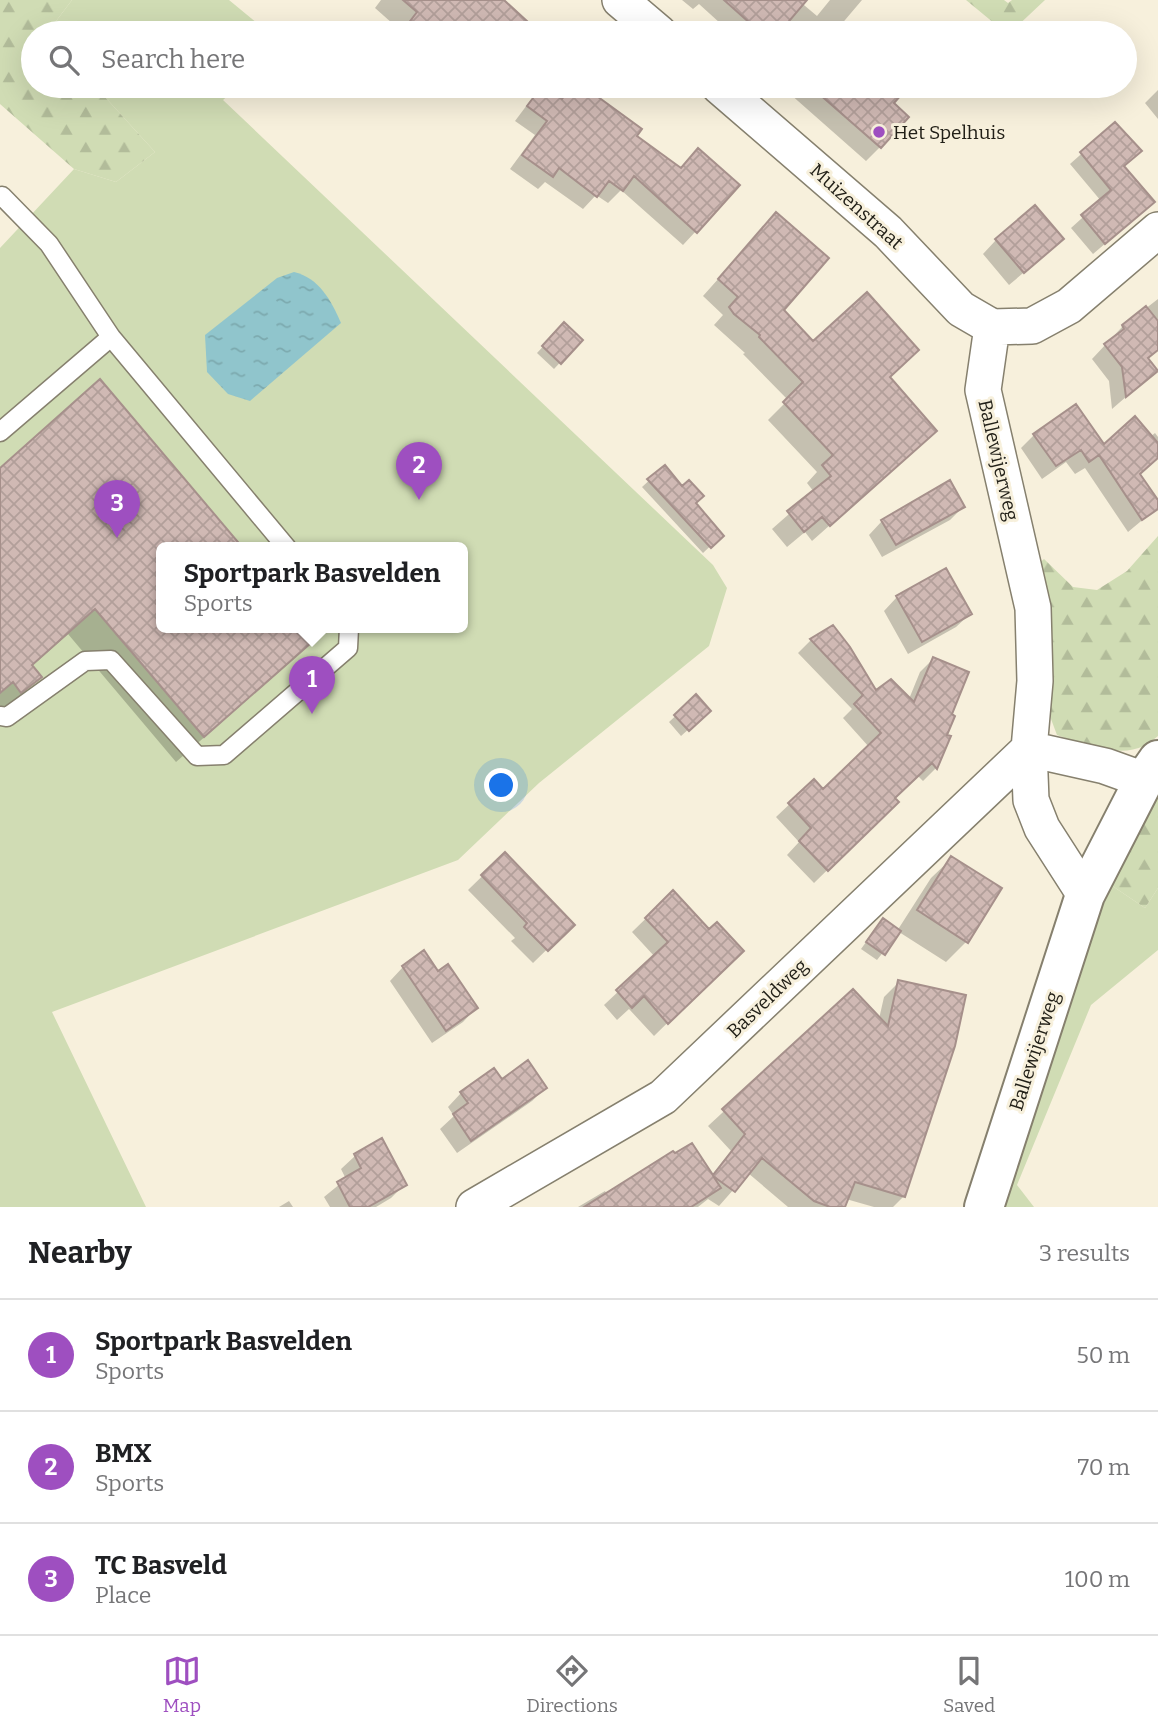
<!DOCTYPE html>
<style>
:root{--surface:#fff;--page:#f6f6f6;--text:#202124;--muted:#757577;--line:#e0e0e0;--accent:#9e4fc0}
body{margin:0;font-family:Bitter,serif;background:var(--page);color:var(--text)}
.you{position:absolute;left:502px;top:786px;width:24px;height:24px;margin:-18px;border:5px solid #fff;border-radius:50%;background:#1a73e8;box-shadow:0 0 0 10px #1a73e833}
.badge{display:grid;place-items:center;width:46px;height:46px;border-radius:50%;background:var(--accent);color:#fff;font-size:23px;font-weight:700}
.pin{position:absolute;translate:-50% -58px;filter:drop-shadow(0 2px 4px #0008)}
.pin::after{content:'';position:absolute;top:37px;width:24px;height:21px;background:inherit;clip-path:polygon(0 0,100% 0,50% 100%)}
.popup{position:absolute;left:156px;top:542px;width:312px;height:91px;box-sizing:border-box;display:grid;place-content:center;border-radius:10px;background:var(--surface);filter:drop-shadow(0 2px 5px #0005);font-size:23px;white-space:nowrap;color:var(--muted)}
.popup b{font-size:26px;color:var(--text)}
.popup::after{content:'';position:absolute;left:50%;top:100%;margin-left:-14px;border:14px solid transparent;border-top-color:var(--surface)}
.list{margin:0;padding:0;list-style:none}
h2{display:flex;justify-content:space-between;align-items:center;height:91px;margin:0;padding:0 28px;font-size:30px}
h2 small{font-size:23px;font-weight:400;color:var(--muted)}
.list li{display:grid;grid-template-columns:46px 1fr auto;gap:21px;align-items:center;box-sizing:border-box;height:112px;padding:0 28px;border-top:2px solid var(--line)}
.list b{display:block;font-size:26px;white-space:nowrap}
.list p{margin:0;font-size:23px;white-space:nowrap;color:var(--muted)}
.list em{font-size:23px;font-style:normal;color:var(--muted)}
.icon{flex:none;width:38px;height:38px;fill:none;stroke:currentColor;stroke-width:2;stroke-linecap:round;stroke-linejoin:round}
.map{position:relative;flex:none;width:1158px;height:1207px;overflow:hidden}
.search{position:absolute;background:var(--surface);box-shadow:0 7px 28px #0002;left:21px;right:21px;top:21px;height:77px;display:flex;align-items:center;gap:18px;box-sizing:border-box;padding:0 24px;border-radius:38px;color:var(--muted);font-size:26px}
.sheet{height:427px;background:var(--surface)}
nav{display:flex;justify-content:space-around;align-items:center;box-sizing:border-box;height:98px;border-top:2px solid var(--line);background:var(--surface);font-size:19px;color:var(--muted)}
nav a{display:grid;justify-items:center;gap:4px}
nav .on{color:var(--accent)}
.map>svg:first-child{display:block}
</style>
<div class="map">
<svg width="1158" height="1207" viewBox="0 0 1158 1207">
<defs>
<pattern id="forest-firs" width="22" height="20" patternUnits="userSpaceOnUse" patternTransform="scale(1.75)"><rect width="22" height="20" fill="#d0dcb4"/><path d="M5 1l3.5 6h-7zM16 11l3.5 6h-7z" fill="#b2bc9a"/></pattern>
<pattern id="water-ripples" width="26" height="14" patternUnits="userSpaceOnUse" patternTransform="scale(1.75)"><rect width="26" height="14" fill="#90c5cc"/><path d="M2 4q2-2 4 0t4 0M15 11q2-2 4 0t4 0" fill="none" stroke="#7ca9ae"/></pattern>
<pattern id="building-cross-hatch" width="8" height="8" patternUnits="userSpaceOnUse" patternTransform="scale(1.75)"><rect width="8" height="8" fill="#d0b9b4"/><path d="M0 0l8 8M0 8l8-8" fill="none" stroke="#b29f9a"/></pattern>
</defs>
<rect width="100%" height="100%" fill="#f7f0dc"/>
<path fill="#d0dcb4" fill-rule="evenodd" d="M72,0h157l40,33h-222z
M95,86h144l-16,14 490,465 14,23 -18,58 -170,137 -81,77 -406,152 94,195h-146v-959l74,-79 42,13 39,-30zM162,548h300v80h-300z
M1108,883l37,25 13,-20v62l-67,55 -74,180 17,22h-33z"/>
<path fill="url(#forest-firs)" d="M0,0h72l-25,33h-14v53h62l60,66 -39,30 -42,-13 -74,-65z
M966,0h38l4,3 4,-3h33l-35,33h-4z
M1158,536v200c-4,3 -9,8 -14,10 -25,12 -63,-2 -87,-11l-6,-16 -14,-154 7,-6 29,28 24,3 30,-19z
M1158,795v93l-13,20 -37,-25z"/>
<path fill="url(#water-ripples)" d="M294,272c25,6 37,28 47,51l-91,78 -22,-7 -21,-22 -2,-37 72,-57z"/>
<path fill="#0003" d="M381,0h120l36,33h-138l2,-2 -26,-23z
M682,0h116l19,16 13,-16h32l-28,33h-103l-32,-29 -6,5z
M573,86h7l60,43 -5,7 45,33 5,-5 11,67 -13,14 -62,-55 -13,13 -12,-8 -13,14 -38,-27 -7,7 -28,-20 25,-34 -20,-14 15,-20 13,-14 17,12z
M781,86h125l-15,17 -11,44 -14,14z
M1158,90v29l-13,-16z
M1115,124l7,43 19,46 -48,41 -22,-26 30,-27 -31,-37z
M776,214l6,96 31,33 75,35 30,69 -106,94 -7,-9 -18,15 -15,-18 42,-37 -7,-9 10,-11 -49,-52 20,-20 -45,-46 2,-1 -31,-28 9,-10 -20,-19z
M996,240l52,12 -39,33 -26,-31z
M1158,299v51l-11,10 9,11 -44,38 -3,-28 -17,-22 31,-33z
M564,324l17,16 -27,29 -17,-16z
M1155,433l3,4v19l-20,18 20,29v4l-30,25 -43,-64 -10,6 -9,-12 -24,17 -21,-31 13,-13 70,12 46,-10z
M664,467l57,69 -18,17 -61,-66z
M0,470l162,78v80l154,9 -27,26 -113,99 -108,-128 -36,32 8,11 -40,37z
M963,507l-13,13 -68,37 -13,-22 13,-14z
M897,597l73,17 -14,13 -48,27 -24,-43z
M832,627l44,66 33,6 11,-27 13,-13 16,56 -4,21 3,1 -12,31 -13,13 -6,-6 -24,23 4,4 -83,81 -27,-28 12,-13 -23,-25 38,-36 9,10 46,-44 -26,-29 9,-9 -54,-56 13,-13z
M696,697l13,14 -28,25 -12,-14z
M505,854l67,71 -39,38 -22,-22 4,-3 -47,-48z
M952,858l14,84 -20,20 -47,-30 -22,28 -16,-11 16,-22 20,4 34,-53z
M672,893l36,39 33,19 -87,85 -25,-27 -12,11 -13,-15 51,-48 -23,-25z
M403,967l73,41 -13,14 -31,21 -42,-62z
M899,982l5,214 -11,11h-19l-28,-8 -3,8h-55l-40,-34 -29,33 -11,-7 -10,8h-120l27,-16 2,4 104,-19 20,-25 -23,-25 145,-134 26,27 5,-22z
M501,1082l44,6 -13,13 -75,52 -17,-24 14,-13 -6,-9 13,-14z
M382,1141l23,43 -14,14 -15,9h-46l-6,-10 22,-18 -5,-10 14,-13z
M289,1201l4,6h-14z"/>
<path fill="url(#building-cross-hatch)" stroke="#a6908b" stroke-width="2" d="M403,0h101l36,33h-139l16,-21z
M724,0h83l-28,33h-18z
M542,86l20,13 10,-13h11l59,43 -5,7 44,32 17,-20 42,37 -43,48 -63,-57 -11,15 -14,-10 -12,16 -38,-29 -6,9 -31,-22 25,-34 -20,-15z
M810,86h99l-15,17 15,14 -28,31z
M1115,122l27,29 -18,15 31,36 -50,42 -24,-29 30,-25 -31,-38z
M1035,205l29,34 -40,34 -29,-34z
M776,212l53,46 -45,52 29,31 54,-49 52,58 -29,27 47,54 -107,95 -8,-9 -18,15 -17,-21 44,-35 -9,-11 11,-10 -50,-53 20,-20 -44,-45 1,-2 -26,-21 -5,-7 9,-10 -20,-18z
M1146,306l12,15v29l-10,8 10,13 -32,26 -4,-30 -18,-23 20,-15 -2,-4z
M564,322l19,18 -22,24 -19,-18z
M100,379l143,169h-81v80h166l-124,109 -109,-128 -63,56 10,12 -21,16 -8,-11 -13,11v-225z
M1076,404l28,40 31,-28 23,27v15l-18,16 18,26v9l-16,11 -43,-65 -10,7 -8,-12 -25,16 -23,-32z
M665,465l17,21 7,-6 15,16 -8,7 28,33 -13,12 -64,-69z
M950,480l15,27 -69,38 -15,-25z
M946,568l26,46 -50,28 -26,-46z
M833,625l17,22 26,43 15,-11 23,23 19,-45 36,15 -17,42 3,2 -8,19 4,1 -14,33 -5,-6 -37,35 4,4 -71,69 -29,-30 12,-13 -23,-25 26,-24 9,10 58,-56 -27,-29 9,-9 -53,-56z
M696,694l15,17 -22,20 -15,-16z
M505,852l70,73 -27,26 -24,-24 3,-4 -46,-48z
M951,856l51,32 -34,55 -51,-33z
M673,890l36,39 8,-7 27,29 -76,73 -24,-28 -12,12 -16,-18 52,-48 -23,-24z
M883,918l18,13 -16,24 -19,-13z
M424,950l14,21 10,-7 30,44 -32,23 -44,-65z
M898,980l68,15 -11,51 -50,151 -50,-15 -10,25h-15l-16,-6 -52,-43 -27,34 -22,-16 8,12 -30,19h-107l89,-56 2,2 17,-10 21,32 32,-41 -23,-25 131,-120 35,37z
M528,1060l19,28 -76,53 -18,-27 15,-11 -8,-11 34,-24 8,11z
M382,1138l25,47 -39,22h-18l-13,-25 24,-14 -7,-14z"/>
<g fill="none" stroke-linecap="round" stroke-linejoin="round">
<defs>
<path id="service" d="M2,196l47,48 62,93 176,211
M0,432l111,-95
M0,716l7,1 78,-56 26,-1 86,96 27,-1 124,-107 1,-20"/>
<path id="minor" d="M620,0l39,33
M719,86l169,146 73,77 31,18
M992,327l-9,63 50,218 2,73 -6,68 2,51 11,28 43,67
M992,327l40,-1 37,-20 89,-76
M1029,749l76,17 39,14
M474,1207l189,-110 366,-348"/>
<path id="tertiary" d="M984,1207l101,-312 59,-115 14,-20"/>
</defs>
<use href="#service" stroke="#86806e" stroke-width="21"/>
<use href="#minor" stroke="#86806e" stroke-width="38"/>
<use href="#tertiary" stroke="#86806e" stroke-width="42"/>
<use href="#service" stroke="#fff" stroke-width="18"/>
<use href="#minor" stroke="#fff" stroke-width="35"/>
<use href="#tertiary" stroke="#fff" stroke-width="38"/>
</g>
<circle fill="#9e4fc0" stroke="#f7f0dc" stroke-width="2.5" cx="879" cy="132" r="7"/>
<g text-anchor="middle" stroke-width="6" stroke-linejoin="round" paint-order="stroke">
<g font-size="19" fill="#222018" stroke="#f7f0dc" text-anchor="start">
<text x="893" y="139">Het Spelhuis</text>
</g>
<g font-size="19" fill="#222018" stroke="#f7f0dc">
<text transform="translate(857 206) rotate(42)" y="7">Muizenstraat</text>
<text transform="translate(999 460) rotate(77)" y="7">Ballewijerweg</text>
<text transform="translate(767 998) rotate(-44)" y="7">Basveldweg</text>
<text transform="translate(1034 1051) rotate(-72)" y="7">Ballewijerweg</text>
</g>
</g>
</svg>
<div class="you"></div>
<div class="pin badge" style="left:312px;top:714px">1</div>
<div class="popup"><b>Sportpark Basvelden</b>Sports</div>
<div class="pin badge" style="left:419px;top:500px">2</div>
<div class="pin badge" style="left:117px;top:538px">3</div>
<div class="search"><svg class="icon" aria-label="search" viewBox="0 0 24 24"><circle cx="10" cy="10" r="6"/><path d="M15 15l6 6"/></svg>Search here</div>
</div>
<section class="sheet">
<h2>Nearby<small>3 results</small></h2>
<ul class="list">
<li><span class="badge">1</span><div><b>Sportpark Basvelden</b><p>Sports</p></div><em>50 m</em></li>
<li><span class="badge">2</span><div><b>BMX</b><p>Sports</p></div><em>70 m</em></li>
<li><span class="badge">3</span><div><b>TC Basveld</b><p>Place</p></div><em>100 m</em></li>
</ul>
</section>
<nav>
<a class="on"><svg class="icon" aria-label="map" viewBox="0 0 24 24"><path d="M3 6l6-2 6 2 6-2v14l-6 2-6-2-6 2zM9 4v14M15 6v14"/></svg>Map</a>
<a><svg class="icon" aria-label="directions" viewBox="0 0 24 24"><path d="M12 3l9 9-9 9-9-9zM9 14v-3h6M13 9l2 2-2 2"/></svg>Directions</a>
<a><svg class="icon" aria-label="saved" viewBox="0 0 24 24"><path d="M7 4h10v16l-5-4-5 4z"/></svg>Saved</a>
</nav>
